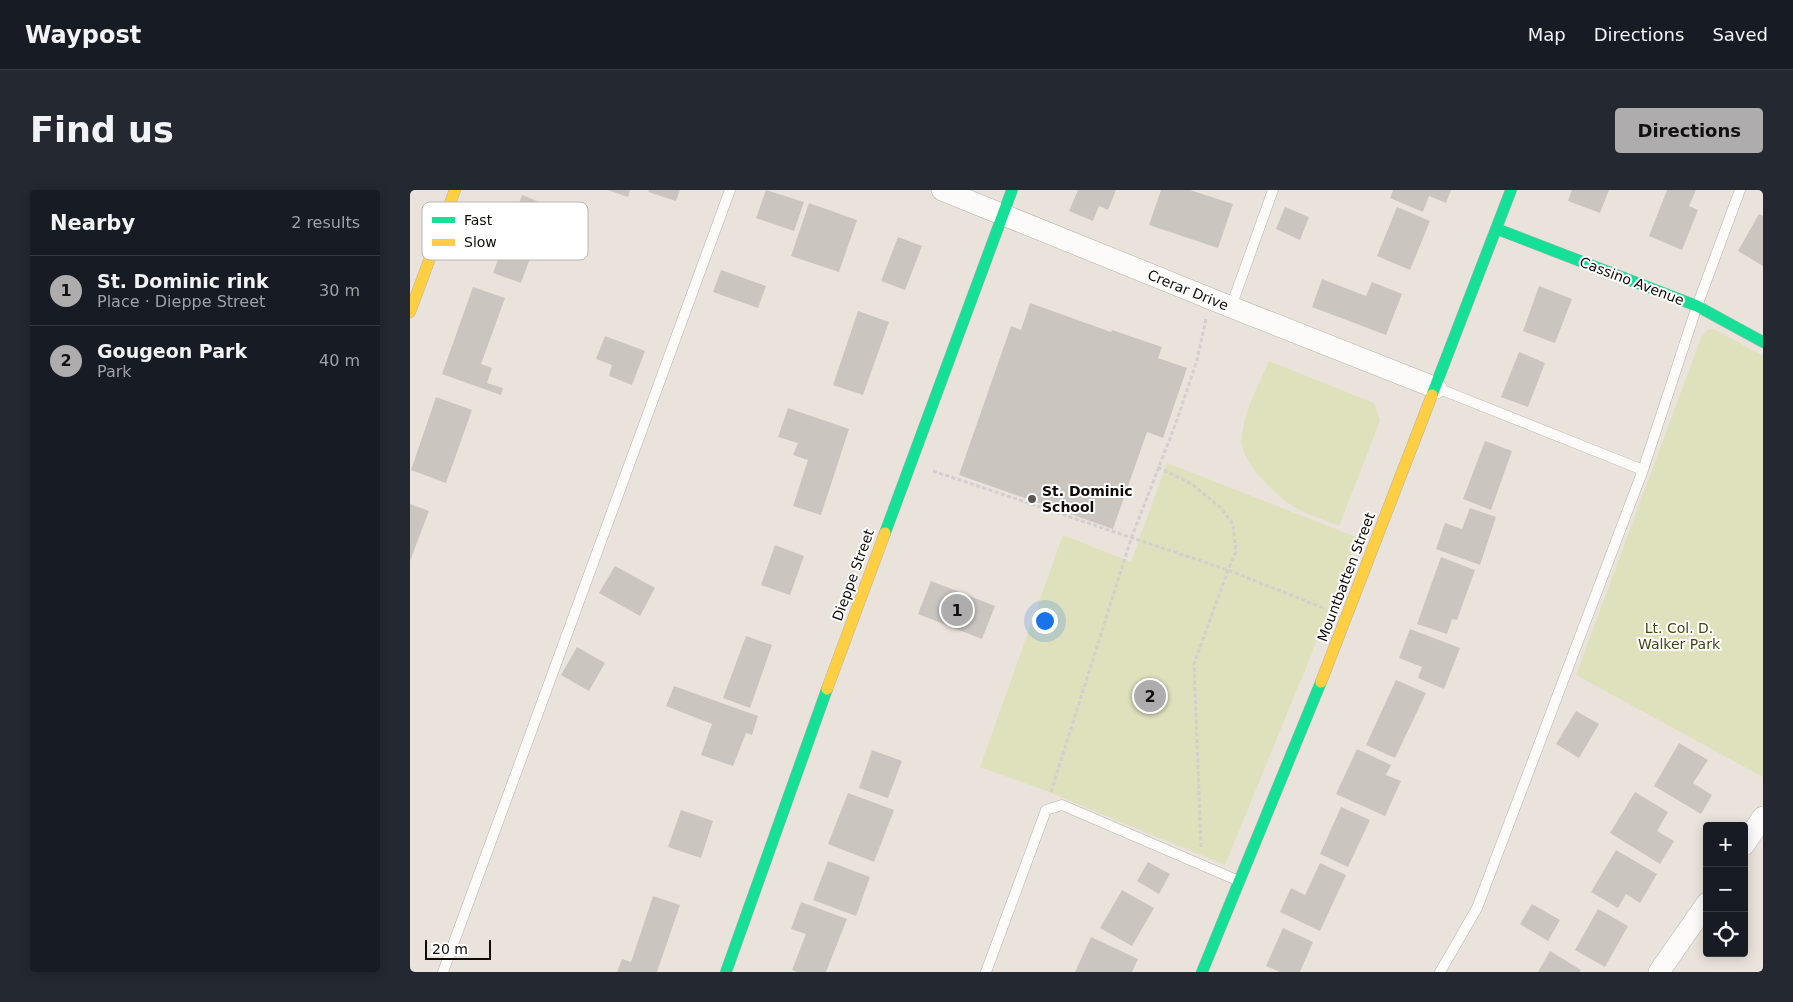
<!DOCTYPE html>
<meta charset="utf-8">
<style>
:root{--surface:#171b24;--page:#242831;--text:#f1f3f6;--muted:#9ea1a6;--line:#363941;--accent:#aeacac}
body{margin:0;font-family:"DejaVu Sans",sans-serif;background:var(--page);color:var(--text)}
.controls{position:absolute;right:15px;bottom:15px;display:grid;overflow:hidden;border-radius:5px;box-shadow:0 2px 12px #0003}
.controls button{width:45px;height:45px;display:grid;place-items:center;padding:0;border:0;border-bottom:1px solid var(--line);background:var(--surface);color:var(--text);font:25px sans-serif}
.scale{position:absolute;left:15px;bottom:12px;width:66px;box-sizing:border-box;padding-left:5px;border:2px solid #0f0a07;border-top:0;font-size:14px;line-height:18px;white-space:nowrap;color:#0f0a07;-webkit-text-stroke:4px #fff;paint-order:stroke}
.you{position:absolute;left:634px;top:430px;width:18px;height:18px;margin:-12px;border:4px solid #fff;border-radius:50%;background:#1a73e8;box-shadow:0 0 0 8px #1a73e833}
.badge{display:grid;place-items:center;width:32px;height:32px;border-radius:50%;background:var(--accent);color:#111;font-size:16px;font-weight:700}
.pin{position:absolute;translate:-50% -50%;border:2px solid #fff;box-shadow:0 1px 5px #0006}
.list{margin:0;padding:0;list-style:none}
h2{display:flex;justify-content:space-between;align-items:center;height:65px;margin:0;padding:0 20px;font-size:21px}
h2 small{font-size:16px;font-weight:400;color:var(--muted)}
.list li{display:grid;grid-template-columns:32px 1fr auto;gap:15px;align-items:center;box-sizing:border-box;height:70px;padding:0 20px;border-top:1px solid var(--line)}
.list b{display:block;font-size:19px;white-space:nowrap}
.list p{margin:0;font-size:16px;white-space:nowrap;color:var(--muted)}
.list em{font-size:16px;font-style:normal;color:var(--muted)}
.icon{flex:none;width:28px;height:28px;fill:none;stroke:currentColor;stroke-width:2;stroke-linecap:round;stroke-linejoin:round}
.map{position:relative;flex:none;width:1353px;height:782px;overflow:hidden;border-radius:5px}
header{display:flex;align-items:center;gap:30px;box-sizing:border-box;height:70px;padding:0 25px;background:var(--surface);border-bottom:1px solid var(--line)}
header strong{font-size:24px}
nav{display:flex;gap:28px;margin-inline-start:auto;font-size:18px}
.intro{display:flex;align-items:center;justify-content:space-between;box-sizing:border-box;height:120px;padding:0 30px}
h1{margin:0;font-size:35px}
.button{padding:12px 22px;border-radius:5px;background:var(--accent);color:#111;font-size:18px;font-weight:700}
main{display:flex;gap:30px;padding:0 30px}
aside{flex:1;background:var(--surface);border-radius:5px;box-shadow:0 2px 12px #0003}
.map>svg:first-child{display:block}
</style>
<header>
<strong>Waypost</strong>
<nav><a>Map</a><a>Directions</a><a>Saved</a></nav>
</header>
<div class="intro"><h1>Find us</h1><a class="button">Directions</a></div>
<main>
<aside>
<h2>Nearby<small>2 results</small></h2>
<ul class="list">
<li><span class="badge">1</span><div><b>St. Dominic rink</b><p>Place · Dieppe Street</p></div><em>30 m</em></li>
<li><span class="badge">2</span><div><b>Gougeon Park</b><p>Park</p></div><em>40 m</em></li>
</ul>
</aside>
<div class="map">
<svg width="1353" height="782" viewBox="0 0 1353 782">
<rect width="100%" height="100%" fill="#eae3dc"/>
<path fill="#dfe0bc" d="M1304,139l49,27v421l-187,-102 125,-337 6,-8z
M859,171l105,42 6,18 -41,105c-14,-6 -30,-11 -43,-18 -20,-12 -57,-46 -54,-71 2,-27 17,-52 27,-76z
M757,273l192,75 -134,327 -184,-76 -61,-22 83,-232 68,27z"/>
<path fill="#cbc5c0" d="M198,0h22l-2,7z
M239,0h31l-4,11 -28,-9z
M356,0l38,12 -10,29 -38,-13z
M668,0h38l-8,20 -9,-4 -6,15 -24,-10z
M751,0h29l43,14 -15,44 -69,-23z
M983,0h58l-5,13 -17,-7 -6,16 -33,-14z
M1162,0h37l-9,23 -32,-12z
M1257,0h29l-7,16 9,4 -16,40 -33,-14z
M112,5l27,11 -28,77 -28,-10z
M399,13l48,17 -18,52 -48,-16z
M875,17l24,10 -9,23 -24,-11z
M987,17l33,14 -20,49 -33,-14z
M1349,24l4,2v50l-25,-15z
M488,47l24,9 -17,44 -24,-9z
M311,80l45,16 -8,22 -45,-16z
M912,89l44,17 6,-14 30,12 -16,41 -74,-28z
M1129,96l33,13 -17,44 -32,-12z
M63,97l32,11 -24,66 11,4 -5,15 16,5 -2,7 -59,-21z
M620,113l81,29 1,-2 50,17 -4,11 29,10 -24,70 -16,-6 -34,97 -154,-54 52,-149 10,4z
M448,121l31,11 -26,73 -30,-10z
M195,146l40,15 -13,34 -23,-9 3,-11 -16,-6z
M1109,162l26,11 -17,44 -27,-10z
M26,207l36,13 -26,73 -35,-13z
M378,218l61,21 -28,86 -28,-9 15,-46 -15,-5 5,-12 -20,-6z
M1075,251l27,10 -21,59 -28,-11z
M0,314l19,7 -19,50z
M1060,318l26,9 -16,48 -44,-16 9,-26 17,6z
M365,355l29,11 -14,39 -29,-10z
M1031,367l34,13 -18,50 -5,-1 -5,15 -30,-10z
M205,376l40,22 -15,28 -41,-23z
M521,391l64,25 -13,33 -64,-25z
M1000,439l50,19 -16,41 -26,-11 4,-11 -23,-9z
M336,446l26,9 -22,63 -27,-10z
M167,457l28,16 -16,28 -28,-16z
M986,490l30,13 -31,65 -29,-13z
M264,496l84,30 -6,19 -6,-2 -13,33 -32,-11 11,-31 -46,-18z
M1166,521l23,13 -20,34 -23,-14z
M1269,553l29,17 -15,23 19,12 -11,19 -47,-28z
M947,559l34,16 -5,10 15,6 -16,35 -49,-22z
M462,560l30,11 -14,37 -29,-10z
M1225,602l33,20 -11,19 17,10 -14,23 -50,-31z
M438,603l46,17 -20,52 -46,-18z
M931,617l29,13 -22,47 -28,-13z
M271,620l32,11 -12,37 -33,-11z
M1206,660l41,24 -17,29 -14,-9 -8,14 -27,-16z
M418,671l42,16 -14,39 -43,-16z
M738,672l22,12 -11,20 -22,-13z
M910,673l26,12 -26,56 -40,-19 11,-24 14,7z
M712,700l32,18 -22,38 -32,-18z
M243,706l27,9 -23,67h-40l5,-13 9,3z
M391,712l46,17 -21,53h-29l-5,-2 14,-36 -15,-5z
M1122,714l28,16 -12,21 -28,-17z
M1188,719l30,17 -23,41 -30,-17z
M873,738l30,14 -13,30h-20l-14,-6z
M681,747l47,22 -6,13h-57z
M1140,761l31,19 -1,2h-42z"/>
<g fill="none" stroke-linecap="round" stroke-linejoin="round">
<defs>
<path id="lane" d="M821,117l42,-117
M1027,198l206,82
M33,782l287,-782
M576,782l60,-162 16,-5 177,76
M1030,782l37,-64 166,-438 54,-164 43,-116"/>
<path id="street" d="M532,0l289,117 205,81
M1334,655l19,-28
M1249,782l48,-69"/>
<path id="fast" d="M1087,39l200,77 66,36
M1022,205l79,-205
M475,343l127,-343
M316,782l101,-283
M792,782l119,-290"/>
<path id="slow" d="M0,122l45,-122
M911,492l111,-287
M417,499l58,-156"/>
</defs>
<use href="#lane" stroke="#b6b1ac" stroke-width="11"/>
<use href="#street" stroke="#b6b1ac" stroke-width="22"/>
<use href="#fast" stroke="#b6b1ac" stroke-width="12"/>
<use href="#slow" stroke="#b6b1ac" stroke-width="12"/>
<path stroke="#d2cfce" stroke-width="3" stroke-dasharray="4 2.5" stroke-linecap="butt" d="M748,277l35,18 28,23 12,16 3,28 -8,18 -34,94 7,183
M523,281l295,99 98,39
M641,602l80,-253 46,-119 20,-60 9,-41"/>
<use href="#lane" stroke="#fcfbfa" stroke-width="10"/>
<use href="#street" stroke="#fcfbfa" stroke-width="21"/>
<use href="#fast" stroke="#16e098" stroke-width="11"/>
<use href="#slow" stroke="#ffcf43" stroke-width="11"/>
</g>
<circle fill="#5c5652" stroke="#fff" stroke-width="2" cx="622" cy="309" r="5"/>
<g text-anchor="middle" stroke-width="4" stroke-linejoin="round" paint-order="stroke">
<g font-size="14" fill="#0f0a07" stroke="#fff">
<text transform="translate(1222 91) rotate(21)" y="5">Cassino Avenue</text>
<text transform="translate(778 100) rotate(22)" y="5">Crerar Drive</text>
<text transform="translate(443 385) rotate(-70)" y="5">Dieppe Street</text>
<text transform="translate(936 387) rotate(-69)" y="5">Mountbatten Street</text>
</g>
<g font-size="14" font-weight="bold" fill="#0f0a07" stroke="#fff" text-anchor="start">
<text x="632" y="306">St. Dominic<tspan x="632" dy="16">School</tspan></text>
</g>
<g font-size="14" fill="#434612" stroke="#fff">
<text x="1269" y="443">Lt. Col. D.<tspan x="1269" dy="16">Walker Park</tspan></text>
</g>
</g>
<rect x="12" y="12" width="166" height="58" rx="8" fill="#fff" stroke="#b7b6b5" stroke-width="1"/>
<rect x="22" y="27" width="23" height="6" fill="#16e098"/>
<rect x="22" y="49" width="23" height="7" fill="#ffcf43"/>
<g font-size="14" fill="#0f0a07">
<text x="54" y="35">Fast</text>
<text x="54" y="57">Slow</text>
</g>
</svg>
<div class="controls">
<button>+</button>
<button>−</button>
<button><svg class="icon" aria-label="locate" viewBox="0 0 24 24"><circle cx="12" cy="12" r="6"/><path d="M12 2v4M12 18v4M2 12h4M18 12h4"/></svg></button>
</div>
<div class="scale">20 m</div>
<div class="you"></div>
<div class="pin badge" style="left:547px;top:420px">1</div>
<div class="pin badge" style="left:740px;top:506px">2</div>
</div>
</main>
